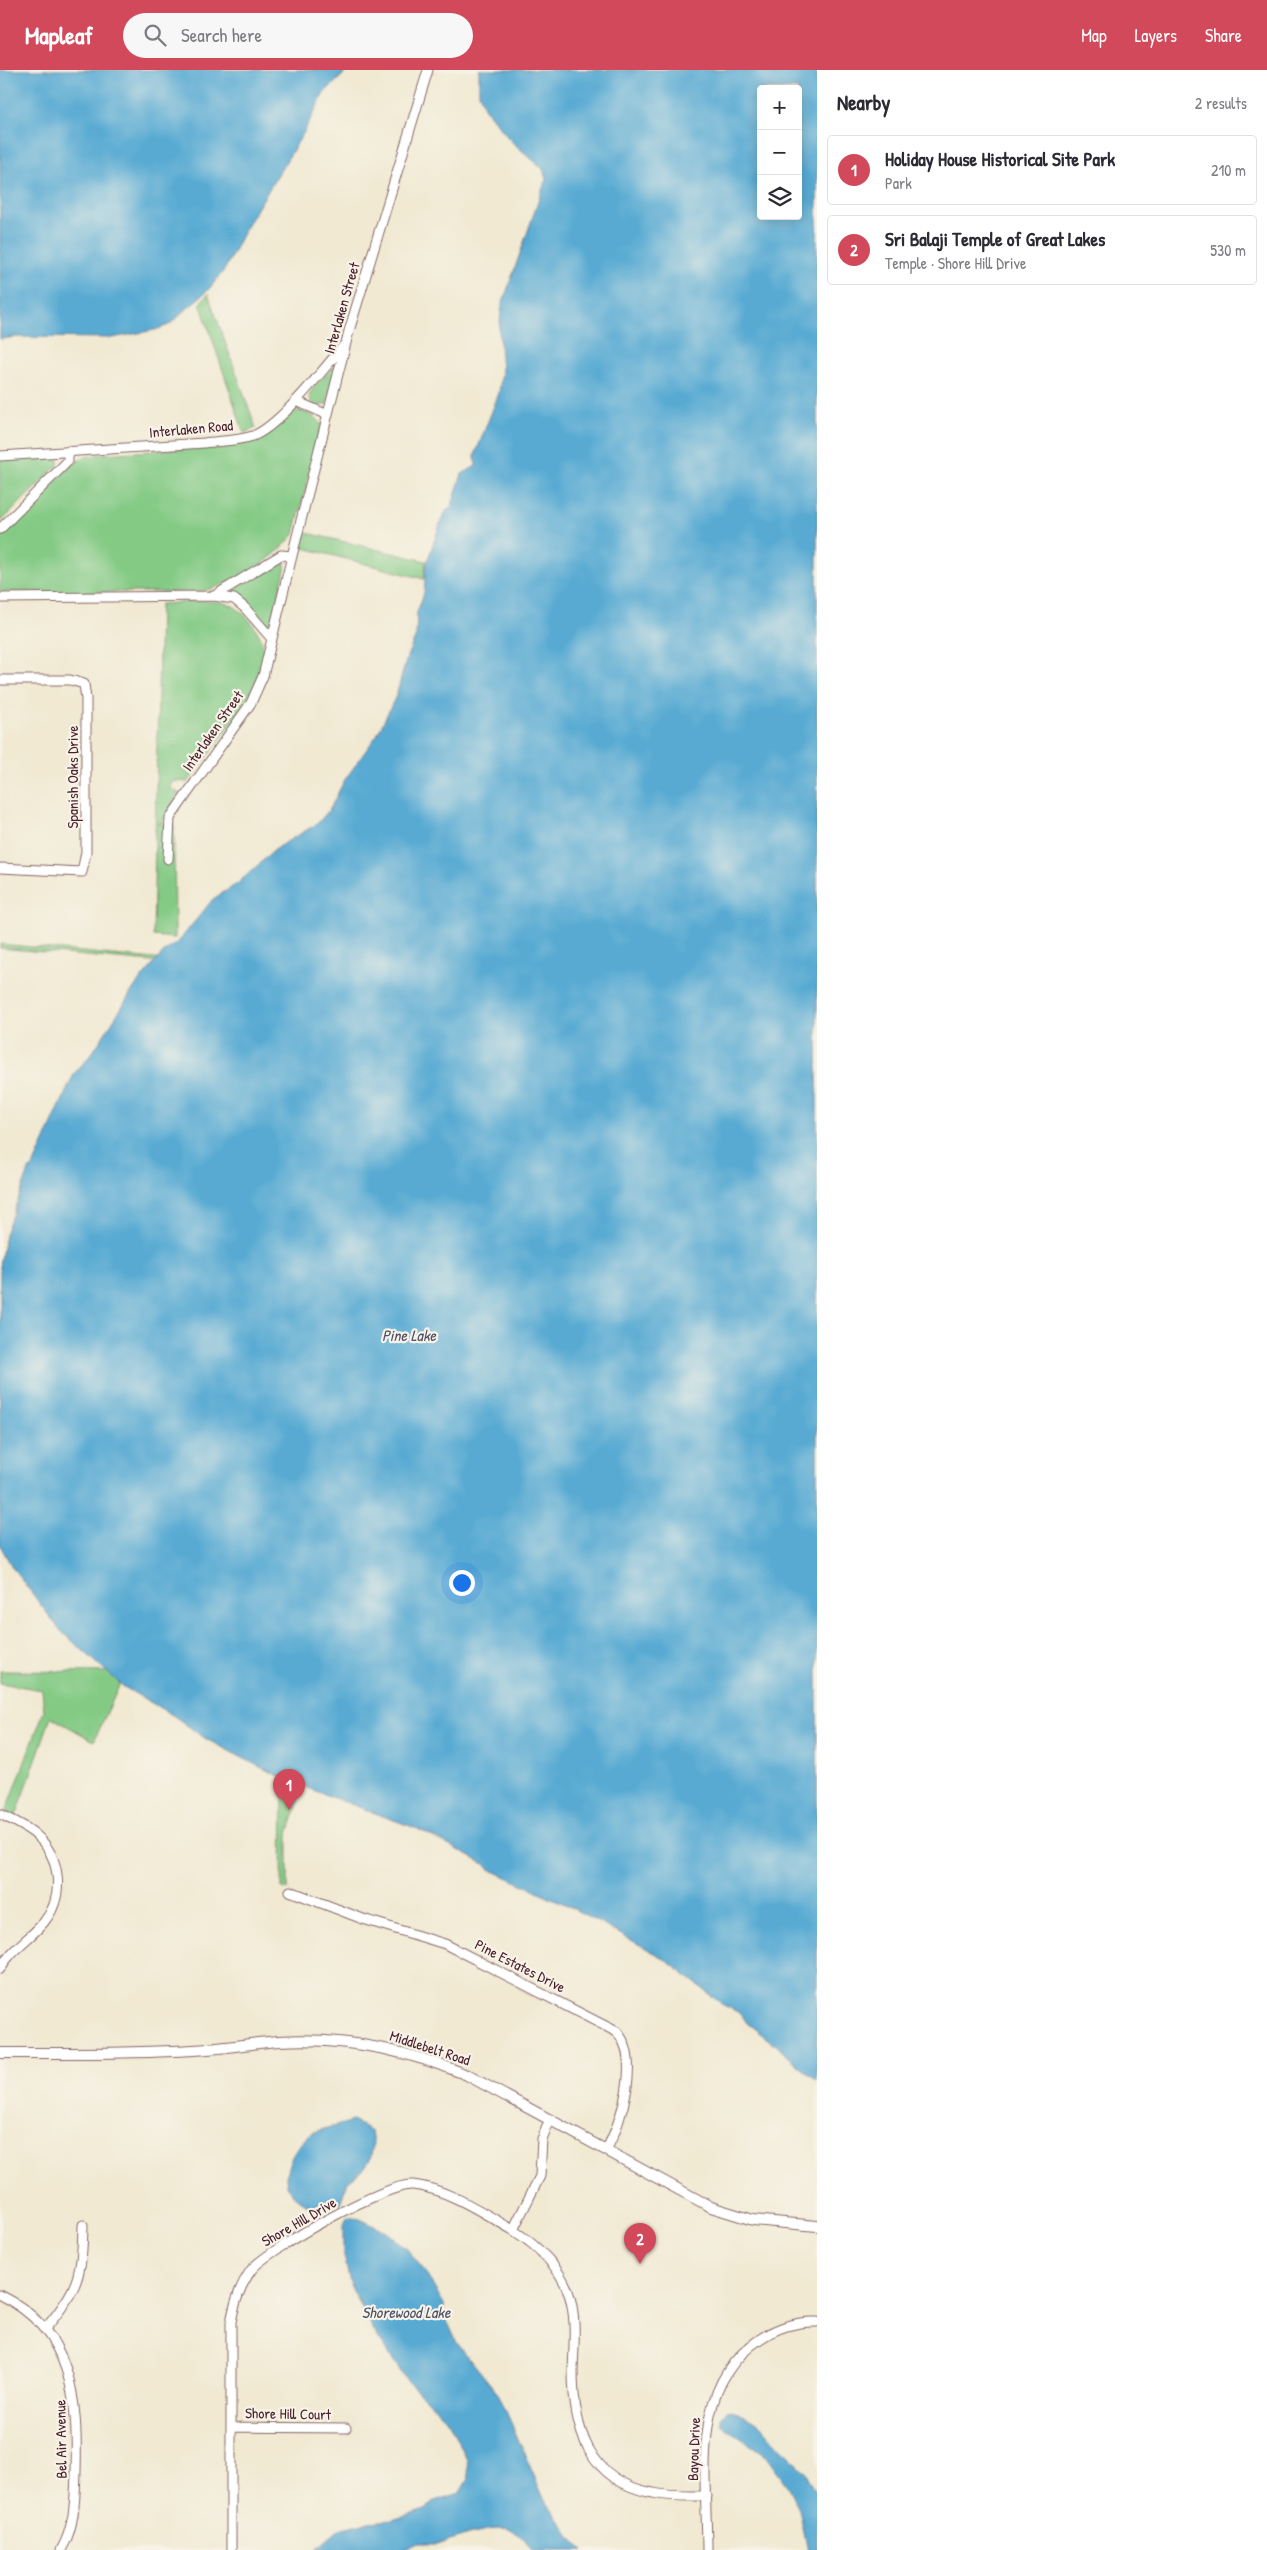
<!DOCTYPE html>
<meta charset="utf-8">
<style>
:root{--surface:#fff;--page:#f7f7f7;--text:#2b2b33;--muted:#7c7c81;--line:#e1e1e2;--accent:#d1495b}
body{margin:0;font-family:"Patrick Hand",sans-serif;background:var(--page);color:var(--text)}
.controls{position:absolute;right:15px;top:15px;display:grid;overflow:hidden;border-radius:5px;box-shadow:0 2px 12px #0003}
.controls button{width:45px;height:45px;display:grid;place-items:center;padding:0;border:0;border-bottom:1px solid var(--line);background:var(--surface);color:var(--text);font:25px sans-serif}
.you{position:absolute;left:461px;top:1512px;width:18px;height:18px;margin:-12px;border:4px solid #fff;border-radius:50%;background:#1a73e8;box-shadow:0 0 0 8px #1a73e833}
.badge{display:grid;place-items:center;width:32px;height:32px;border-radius:50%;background:var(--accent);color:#fff;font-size:16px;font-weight:700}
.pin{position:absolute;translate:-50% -41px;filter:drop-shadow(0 1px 2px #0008)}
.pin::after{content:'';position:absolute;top:26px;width:18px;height:15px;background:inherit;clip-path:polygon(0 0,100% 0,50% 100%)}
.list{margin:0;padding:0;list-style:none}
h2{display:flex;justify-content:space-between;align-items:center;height:65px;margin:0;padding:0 20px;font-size:21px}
h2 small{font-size:16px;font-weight:400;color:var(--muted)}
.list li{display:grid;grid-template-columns:32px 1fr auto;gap:15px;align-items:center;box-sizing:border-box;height:70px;margin:0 10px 10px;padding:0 10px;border:1px solid var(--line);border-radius:5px}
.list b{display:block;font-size:19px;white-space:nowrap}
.list p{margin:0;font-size:16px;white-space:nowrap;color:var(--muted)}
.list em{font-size:16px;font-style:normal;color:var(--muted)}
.icon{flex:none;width:28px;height:28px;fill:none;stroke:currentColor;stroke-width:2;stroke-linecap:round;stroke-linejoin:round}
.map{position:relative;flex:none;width:817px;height:2480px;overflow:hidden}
header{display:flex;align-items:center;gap:30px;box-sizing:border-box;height:70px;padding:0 25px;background:var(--accent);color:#fff}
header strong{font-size:24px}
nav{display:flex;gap:28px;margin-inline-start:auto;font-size:18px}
.search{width:350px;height:45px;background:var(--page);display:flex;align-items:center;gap:12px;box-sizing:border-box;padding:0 18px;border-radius:28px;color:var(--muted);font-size:19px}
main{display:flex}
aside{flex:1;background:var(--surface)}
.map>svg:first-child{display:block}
</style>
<header>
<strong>Mapleaf</strong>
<div class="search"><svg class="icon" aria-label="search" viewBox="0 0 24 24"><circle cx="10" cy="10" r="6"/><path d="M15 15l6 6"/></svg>Search here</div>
<nav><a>Map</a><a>Layers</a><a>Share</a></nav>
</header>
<main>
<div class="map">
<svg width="817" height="2480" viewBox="0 0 817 2480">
<rect width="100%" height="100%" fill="#f7f3e8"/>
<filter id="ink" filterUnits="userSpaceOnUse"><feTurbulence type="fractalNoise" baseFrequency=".02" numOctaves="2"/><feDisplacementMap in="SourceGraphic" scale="10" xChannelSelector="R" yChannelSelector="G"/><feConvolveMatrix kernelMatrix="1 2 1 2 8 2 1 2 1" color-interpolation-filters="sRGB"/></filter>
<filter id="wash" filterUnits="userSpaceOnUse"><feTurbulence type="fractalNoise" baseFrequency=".0096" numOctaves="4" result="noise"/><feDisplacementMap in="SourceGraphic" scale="20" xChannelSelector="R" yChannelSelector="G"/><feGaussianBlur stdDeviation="1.12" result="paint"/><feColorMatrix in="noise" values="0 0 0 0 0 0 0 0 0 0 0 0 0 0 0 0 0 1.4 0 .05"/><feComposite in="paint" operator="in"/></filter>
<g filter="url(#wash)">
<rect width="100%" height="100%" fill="#f1e9d2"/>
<path fill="#84ca85" stroke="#677458" d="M208,224l48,134 -12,5 -44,-130z
M335,295l-8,39 -11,2 -5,-4 -2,-6 4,-8z
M296,341c12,1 19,4 26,14l-28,109c-20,27 -64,53 -98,58h-196v-55l70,-71 14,-9 19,-3 110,-7 32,-5 19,-7 21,-19z
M56,386l3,3 -1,6 -58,58v-63z
M303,462l123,29 -2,18 -124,-32z
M277,492l8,1v7l-13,52 -9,1 -16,-22 -17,-9z
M203,531c25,1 32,2 49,22 6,9 13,21 12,32 -7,43 -51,91 -76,127l-15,-1 -3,7 9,5 -17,29 -5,2h17l1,114 -22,-2 7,-332z
M0,874l165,16 -4,3 -161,-15z
M0,1601l122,1 -2,12 -26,57 -43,-24 -35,99 -10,-4 38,-101 -2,-21 -42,-7z
M283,1708l20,9 -15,47v55h-6z"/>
<path fill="#58aad3" stroke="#51647f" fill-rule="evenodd" d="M0,0h348l-24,23 -20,39 -57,93 -22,44 -16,20 -40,36 -14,5 -43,8 -95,-1 -17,2z
M479,0h338v2011l-37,-32 -4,-6h-3l-26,-20 -6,-9 -20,-11 -59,-46 -97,-53 -76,-35 -3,-4 -68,-36 -124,-46 -34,-16 -54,-28 -32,-23 -50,-29 -64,-57 -48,-63 -12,-22v-278l5,-33 25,-66 2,1 42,-95 19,-22 43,-67 28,-33 15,-11 34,-42 24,-15 41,-37 39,-23 13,-15 14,-28 33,-46 19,-39 12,-42 8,-18 1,-24 7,-19 2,-28 15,-44 6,-11 4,-2 11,-34 14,-8 -1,-11 24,-62 3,-22 -3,-40 3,-26 44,-126 -3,-10 -33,-29 -26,-33 -5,-14zM761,19h37v127h-37z
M352,2051l19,10 2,13 -3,16 -8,11 -14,10 -8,22 -8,2 -9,-2 -14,4c-8,-6 -19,-12 -22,-22 -5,-17 12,-45 27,-53 8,-3 28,-7 38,-11z
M348,2147l12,2 27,13 19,16 17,21 22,37 -1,8 13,29 42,52 46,106 29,39 10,10h-52l-9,-13 -13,-8 -9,-1 -33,7 -23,8h-27l-15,7h-88l26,-22 28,-6 24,-2 29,-9 16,-11 22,-7 9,-15 -2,-18 -17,-35 -7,-10 -36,-34 -33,-50 -23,-44 -8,-36v-26z
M727,2340l16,4 15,9 22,25 25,23 12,23v56h-9l-9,-41 -11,-22 -23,-32 -43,-30v-7z"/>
</g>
<g filter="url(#ink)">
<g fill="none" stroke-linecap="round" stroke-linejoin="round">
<defs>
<path id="minor" d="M296,331l32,14
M0,386l204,-13c16,-2 34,-2 49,-7 28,-11 72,-69 92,-92
M0,459l68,-68v-10
M214,526l67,-41 11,1 57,-225 79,-261
M0,528l214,-2 20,3 11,9 27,31
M0,610h70l14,4 2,15v153l-4,20 -82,-4
M168,789l2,-41 81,-115 12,-27 29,-120
M0,1744c12,6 26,12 36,21 25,22 29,61 8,87 -14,17 -33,27 -44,47
M290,1821l73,28 82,25 172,88c24,26 5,90 -11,118
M550,2049l-8,20 -2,37 -27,54c23,15 45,34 55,61 9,25 6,53 5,79 0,58 15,111 80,123 18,4 36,3 53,3
M0,2225c73,35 78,105 76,177 -1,26 -1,55 -15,78
M45,2259c33,-39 37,-53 38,-104
M231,2357l115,1
M231,2480v-228c4,-20 9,-37 21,-53 18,-21 134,-86 161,-84 35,4 70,28 100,45
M707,2480c0,-73 -18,-164 53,-211 16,-11 37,-18 57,-17"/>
<path id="tertiary" d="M0,1983c64,0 129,1 193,-3 29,-1 57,-7 86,-9 65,-4 128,9 188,34l244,132 42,13 64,6"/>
</defs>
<use href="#minor" stroke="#846665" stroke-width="11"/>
<use href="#tertiary" stroke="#846665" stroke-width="12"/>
<use href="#minor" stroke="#fff" stroke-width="9"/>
<use href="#tertiary" stroke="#fff" stroke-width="10"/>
</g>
</g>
<g text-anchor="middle" stroke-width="4.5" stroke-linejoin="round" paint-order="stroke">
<g font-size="15" fill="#4a1f2b" stroke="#f7f3e8">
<text transform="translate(342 238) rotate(-74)" y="5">Interlaken Street</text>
<text transform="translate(191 359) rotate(-5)" y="5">Interlaken Road</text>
<text transform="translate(213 661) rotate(-55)" y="5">Interlaken Street</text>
<text transform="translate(73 707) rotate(-90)" y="5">Spanish Oaks Drive</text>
<text transform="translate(520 1896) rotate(27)" y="5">Pine Estates Drive</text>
<text transform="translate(430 1978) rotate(18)" y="5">Middlebelt Road</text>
<text transform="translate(299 2152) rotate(-30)" y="5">Shore Hill Drive</text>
<text transform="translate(288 2344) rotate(1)" y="5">Shore Hill Court</text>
<text transform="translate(61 2369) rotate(-91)" y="5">Bel Air Avenue</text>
<text transform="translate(694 2379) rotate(-88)" y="5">Bayou Drive</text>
</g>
<g font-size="16" font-style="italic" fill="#4f5066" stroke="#f7f3e8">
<text x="409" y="1271">Pine Lake</text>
<text x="406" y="2248">Shorewood Lake</text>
</g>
</g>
</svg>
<div class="controls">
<button>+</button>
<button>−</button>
<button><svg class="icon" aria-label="layers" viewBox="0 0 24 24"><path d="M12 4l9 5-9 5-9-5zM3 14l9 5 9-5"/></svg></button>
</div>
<div class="you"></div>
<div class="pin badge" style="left:289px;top:1740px">1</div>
<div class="pin badge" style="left:640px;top:2194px">2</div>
</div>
<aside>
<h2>Nearby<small>2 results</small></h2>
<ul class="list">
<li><span class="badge">1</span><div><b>Holiday House Historical Site Park</b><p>Park</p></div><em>210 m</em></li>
<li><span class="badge">2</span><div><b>Sri Balaji Temple of Great Lakes</b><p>Temple · Shore Hill Drive</p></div><em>530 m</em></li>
</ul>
</aside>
</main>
